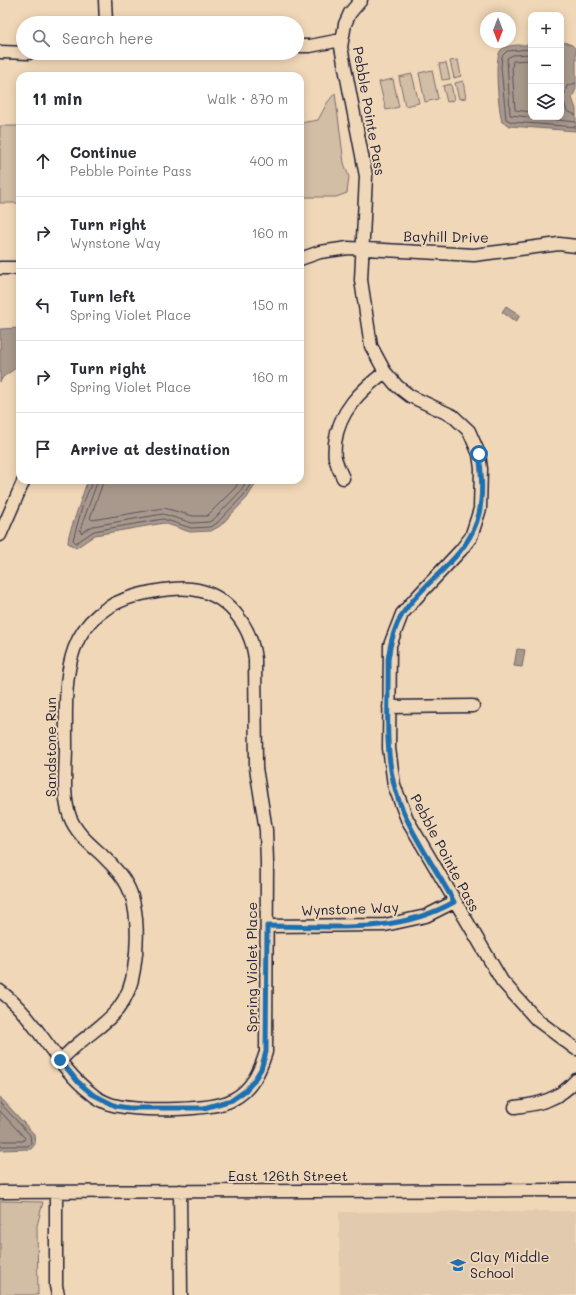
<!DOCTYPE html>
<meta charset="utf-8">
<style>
:root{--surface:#fff;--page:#f7f7f7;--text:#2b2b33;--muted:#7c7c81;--line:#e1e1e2}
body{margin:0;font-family:Mali,sans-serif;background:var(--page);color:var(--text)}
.controls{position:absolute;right:12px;top:12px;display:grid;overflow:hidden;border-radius:8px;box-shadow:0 2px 10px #0003}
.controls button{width:36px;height:36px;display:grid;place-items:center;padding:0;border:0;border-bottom:1px solid var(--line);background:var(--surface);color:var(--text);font:20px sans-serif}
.compass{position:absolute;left:480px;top:12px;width:36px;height:36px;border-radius:50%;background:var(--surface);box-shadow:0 2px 10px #0003;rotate:180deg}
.stop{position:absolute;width:12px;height:12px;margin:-9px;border:3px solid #1f6fb2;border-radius:50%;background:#fff}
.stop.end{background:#1f6fb2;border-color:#fff;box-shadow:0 1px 4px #0008}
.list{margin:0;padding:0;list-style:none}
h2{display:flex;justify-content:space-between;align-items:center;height:52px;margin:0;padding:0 16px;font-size:17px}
h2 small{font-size:13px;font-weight:400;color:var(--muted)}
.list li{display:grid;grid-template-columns:26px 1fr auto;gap:12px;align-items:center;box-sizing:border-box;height:72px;padding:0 16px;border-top:1px solid var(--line)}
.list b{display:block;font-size:15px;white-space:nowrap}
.list p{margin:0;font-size:13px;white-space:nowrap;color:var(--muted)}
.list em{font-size:13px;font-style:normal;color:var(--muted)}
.icon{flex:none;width:22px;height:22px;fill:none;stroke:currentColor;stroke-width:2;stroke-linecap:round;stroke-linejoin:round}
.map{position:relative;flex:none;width:576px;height:1295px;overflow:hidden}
.search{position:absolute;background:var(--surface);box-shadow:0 2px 10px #0003;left:16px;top:16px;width:288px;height:44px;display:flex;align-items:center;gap:10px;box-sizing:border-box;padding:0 14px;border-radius:22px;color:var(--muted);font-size:15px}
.panel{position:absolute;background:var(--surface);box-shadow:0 2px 10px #0003;left:16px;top:72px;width:288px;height:412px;border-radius:12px}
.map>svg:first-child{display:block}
</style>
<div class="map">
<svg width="576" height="1295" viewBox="0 0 576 1295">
<rect width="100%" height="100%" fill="#f0d7b7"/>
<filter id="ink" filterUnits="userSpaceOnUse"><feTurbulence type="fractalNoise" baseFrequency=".025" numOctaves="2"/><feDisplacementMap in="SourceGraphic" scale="8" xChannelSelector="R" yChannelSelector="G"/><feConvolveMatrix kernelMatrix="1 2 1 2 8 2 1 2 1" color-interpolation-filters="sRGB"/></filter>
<g filter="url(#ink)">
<path fill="#e1caae" d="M576,1211v84h-236l-1,-83z"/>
<path fill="#d2bda5" stroke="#7a7070" d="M458,60l3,16 -7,2 -4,-17z
M446,63l4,16 -8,1 -3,-16z
M432,70l6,29 -13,3 -6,-29z
M412,74l7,29 -14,3 -6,-29z
M393,79l6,28 -13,3 -7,-28z
M463,81l3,17 -7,1 -4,-16z
M451,84l3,16 -7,2 -4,-16z
M335,93l9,70 5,14 -2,16 -11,4h-36v-74l18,-3 9,-17z
M0,126h20v77h-20z
M0,1201l43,1 -6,24 1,69h-38z"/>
<path fill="#a9998d" stroke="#73696c" d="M561,41l11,4 4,4v40l-4,9 4,11v22l-66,-5 -8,-4c-3,-11 -9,-64 -1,-72 6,-6 21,-5 30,-5v72h30z
M506,306l14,9 -4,7 -14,-10z
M20,328v37l-17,12 -3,5v-53z
M90,480h168l-11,18 -27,28 -9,5 -21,1 -26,-9 -69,12 -19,13 -8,-5 1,-8 17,-50z
M517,649l8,1 -3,17 -8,-1z
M0,1097l34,37 1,10 -4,5 -31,1z"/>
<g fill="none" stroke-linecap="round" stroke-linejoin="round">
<path stroke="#58525c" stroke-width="1" d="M531,49l-24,2 -5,5 -1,11 5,52 6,3 64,5
M531,54l-18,1 -6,3 3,57 66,7
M531,60l-18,1 -1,6 3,43 16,2
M576,83l-9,3 -4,13 4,12 9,4
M93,480l-10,24 -10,36 3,3 18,-12 69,-12 28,9 19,-1 7,-4 27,-28 9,-15
M98,480l-18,50 1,3 12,-7 70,-12 29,9 17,-1 5,-3 26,-27 7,-12
M104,480l-14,38 2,2 72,-12 29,8h14l28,-28 5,-8
M0,1103l30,32 1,8 -3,3h-28
M0,1111l25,27 -2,3h-23"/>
<defs>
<path id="minor" d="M105,0l1,23
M361,0l-11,13 -5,11 -4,23 25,129 -5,104 10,66 14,26 12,14 13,10 43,20 16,15 10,23 2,15 -1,40 -9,28 -10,13 -45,48 -14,16 -12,31 -1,103 5,37 13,34 95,162 35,39 39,29
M297,46h13l31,-6
M0,52l29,1
M300,259l20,-7 28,-4 126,7 85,-11 17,2
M0,268h20
M343,478c-3,-6 -6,-13 -8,-20 -1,-5 0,-10 0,-15 4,-32 26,-53 50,-71
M0,535l24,-55
M389,707l84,-1
M267,926l118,-1 41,-9 28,-14
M0,991c36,26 56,76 91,102 6,6 19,12 27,13 23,5 94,5 114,-6 20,-10 28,-29 34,-48l1,-189 -1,-33 -10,-62 -1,-109c-4,-34 -28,-66 -64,-70 -18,-2 -37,2 -53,6 -79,21 -72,87 -72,151 0,23 -4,50 4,71 6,16 20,27 32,38 9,9 19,18 25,30 12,21 11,61 7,84 -7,52 -44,58 -73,91
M515,1107c25,-3 43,-7 61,-27
M180,1191l1,104
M0,1192l576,-2
M56,1192v94l2,9"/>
</defs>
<use href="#minor" stroke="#22223b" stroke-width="15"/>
<use href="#minor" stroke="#f0d7b7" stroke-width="12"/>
</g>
</g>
<g fill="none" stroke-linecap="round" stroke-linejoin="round" filter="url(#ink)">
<path stroke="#1f6fb2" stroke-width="5" d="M60,1060l18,22 14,12 24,12 13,2h75l28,-8 13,-9 8,-9 8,-13 5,-17 1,-126c65,0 129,9 187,-24 -20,-37 -50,-77 -60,-117 -10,-40 -5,-84 -6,-125 2,-16 6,-33 15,-47 22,-33 61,-53 74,-92 7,-21 5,-46 2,-67"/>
</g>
<defs>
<symbol id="school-bare" viewBox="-9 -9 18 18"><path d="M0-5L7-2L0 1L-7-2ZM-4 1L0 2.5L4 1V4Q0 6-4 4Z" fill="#1f6fb2" stroke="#f0d7b7" stroke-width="2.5" paint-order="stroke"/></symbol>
</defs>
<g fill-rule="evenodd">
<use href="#school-bare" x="447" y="1254" width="22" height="22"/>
</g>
<g text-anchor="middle" stroke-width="4" stroke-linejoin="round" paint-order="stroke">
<g font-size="14" fill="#22223b" stroke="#f0d7b7">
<text transform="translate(369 111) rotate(80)" y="5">Pebble Pointe Pass</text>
<text transform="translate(446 237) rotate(1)" y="5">Bayhill Drive</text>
<text transform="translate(51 747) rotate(-90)" y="5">Sandstone Run</text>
<text transform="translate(445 853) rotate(62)" y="5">Pebble Pointe Pass</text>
<text transform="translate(350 909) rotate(-2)" y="5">Wynstone Way</text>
<text transform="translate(252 967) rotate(-90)" y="5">Spring Violet Place</text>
<text x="288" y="1181">East 126th Street</text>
</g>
<g font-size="14" fill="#22223b" stroke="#f0d7b7" text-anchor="start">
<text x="470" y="1262">Clay Middle<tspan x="470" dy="16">School</tspan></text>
</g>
</g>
</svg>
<div class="controls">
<button>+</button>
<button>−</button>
<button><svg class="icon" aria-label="layers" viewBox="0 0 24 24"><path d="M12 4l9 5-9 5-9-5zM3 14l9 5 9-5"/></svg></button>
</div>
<svg class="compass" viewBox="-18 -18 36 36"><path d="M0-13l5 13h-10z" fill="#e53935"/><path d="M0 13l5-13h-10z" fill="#7c7c81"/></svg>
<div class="stop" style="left:479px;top:454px"></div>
<div class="stop end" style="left:60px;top:1060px"></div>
<div class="search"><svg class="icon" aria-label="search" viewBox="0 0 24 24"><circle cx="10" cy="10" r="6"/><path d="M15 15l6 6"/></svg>Search here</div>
<section class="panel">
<h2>11 min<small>Walk · 870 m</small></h2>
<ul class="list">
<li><svg class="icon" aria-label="ahead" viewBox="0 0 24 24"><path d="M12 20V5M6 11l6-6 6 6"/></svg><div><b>Continue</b><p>Pebble Pointe Pass</p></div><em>400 m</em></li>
<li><svg class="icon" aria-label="right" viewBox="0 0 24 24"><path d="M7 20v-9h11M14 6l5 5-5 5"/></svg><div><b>Turn right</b><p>Wynstone Way</p></div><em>160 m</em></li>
<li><svg class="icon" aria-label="left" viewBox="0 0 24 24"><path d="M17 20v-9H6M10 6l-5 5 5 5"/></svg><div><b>Turn left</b><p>Spring Violet Place</p></div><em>150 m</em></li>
<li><svg class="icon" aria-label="right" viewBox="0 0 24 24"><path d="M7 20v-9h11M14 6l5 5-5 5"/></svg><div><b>Turn right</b><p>Spring Violet Place</p></div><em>160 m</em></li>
<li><svg class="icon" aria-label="arrive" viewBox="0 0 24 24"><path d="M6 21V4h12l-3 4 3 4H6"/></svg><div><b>Arrive at destination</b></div></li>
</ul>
</section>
</div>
